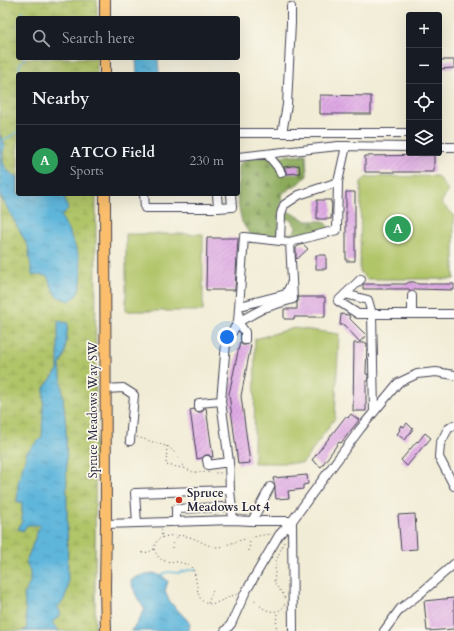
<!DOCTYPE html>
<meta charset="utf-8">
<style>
:root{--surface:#171b24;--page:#242831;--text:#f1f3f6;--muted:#9ea1a6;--line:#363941;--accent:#db2777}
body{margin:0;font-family:Cardo,serif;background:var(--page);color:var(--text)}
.controls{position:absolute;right:12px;top:12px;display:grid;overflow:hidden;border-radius:4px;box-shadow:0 4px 16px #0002}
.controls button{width:36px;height:36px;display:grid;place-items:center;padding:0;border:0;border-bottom:1px solid var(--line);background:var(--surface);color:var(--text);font:20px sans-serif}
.you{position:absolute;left:227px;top:337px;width:14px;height:14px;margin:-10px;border:3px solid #fff;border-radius:50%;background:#1a73e8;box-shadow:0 0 0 6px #1a73e833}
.badge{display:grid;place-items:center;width:26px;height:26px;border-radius:50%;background:var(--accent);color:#fff;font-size:13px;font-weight:700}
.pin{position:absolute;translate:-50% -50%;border:2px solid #fff;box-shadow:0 1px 4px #0006}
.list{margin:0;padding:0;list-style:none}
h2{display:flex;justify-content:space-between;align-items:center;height:52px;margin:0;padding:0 16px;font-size:17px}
h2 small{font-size:13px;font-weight:400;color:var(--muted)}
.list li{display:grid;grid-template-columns:26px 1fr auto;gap:12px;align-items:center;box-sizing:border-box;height:72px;padding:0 16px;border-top:1px solid var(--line)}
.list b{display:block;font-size:15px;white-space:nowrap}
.list p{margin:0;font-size:13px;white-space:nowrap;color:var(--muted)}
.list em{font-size:13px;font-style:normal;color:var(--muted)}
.icon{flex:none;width:22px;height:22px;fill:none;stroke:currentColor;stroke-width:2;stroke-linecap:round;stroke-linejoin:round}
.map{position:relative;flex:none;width:454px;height:631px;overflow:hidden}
.search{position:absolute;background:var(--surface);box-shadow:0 4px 16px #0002;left:16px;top:16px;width:224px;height:44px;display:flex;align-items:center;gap:10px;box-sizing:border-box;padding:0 14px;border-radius:4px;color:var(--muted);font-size:15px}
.panel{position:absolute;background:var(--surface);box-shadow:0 4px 16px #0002;left:16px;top:72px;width:224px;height:124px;border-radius:4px}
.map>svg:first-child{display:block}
</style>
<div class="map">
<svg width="454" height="631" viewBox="0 0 454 631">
<defs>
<pattern id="forest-firs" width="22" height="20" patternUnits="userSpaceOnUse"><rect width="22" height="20" fill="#8caa5c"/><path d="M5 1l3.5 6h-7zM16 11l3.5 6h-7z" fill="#728a4d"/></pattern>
<pattern id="wetland-marsh" width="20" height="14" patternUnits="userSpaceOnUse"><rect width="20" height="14" fill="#b0c468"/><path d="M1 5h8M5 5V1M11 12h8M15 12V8" fill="none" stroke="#97a85b"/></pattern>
<pattern id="water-ripples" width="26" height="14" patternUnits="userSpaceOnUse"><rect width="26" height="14" fill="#5eb6db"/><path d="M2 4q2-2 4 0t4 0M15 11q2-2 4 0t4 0" fill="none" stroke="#4d94b3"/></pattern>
<pattern id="building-hatch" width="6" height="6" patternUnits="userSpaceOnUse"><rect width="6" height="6" fill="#dea7e4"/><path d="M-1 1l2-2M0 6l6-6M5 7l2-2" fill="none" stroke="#be8fc4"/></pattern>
</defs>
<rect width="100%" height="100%" fill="#fbf7ec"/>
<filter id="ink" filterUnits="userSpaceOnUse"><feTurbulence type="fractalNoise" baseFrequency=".025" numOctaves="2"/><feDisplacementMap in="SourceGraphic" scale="8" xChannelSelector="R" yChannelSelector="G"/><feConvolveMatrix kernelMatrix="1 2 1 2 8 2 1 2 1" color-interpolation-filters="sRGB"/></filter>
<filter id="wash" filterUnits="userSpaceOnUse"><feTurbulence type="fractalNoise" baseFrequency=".012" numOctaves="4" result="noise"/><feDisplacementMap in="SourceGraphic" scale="16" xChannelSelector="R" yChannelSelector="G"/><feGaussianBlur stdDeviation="0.9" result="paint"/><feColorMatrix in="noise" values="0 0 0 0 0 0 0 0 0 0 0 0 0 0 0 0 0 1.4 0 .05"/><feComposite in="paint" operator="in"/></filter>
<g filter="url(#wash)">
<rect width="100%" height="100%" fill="#f1ecd5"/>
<path fill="url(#forest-firs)" stroke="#57664c" d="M306,154l1,22 -8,7 -16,10 -4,21 -1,25 -28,-4 -8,-13 -6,-28h2v-29l11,-7z
M285,210l22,11h16l7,7 -5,4 -37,4 -2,-2 8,-1 2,-6 -3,-4v-3l-11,-2z"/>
<path fill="url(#wetland-marsh)" stroke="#697352" d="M0,0h97v18h-79v40h79v16h-79v120h78l-1,437h-95z"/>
<path fill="#b0c468" stroke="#697352" d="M437,176l11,14 -7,13 13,12v64h-87l-7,-7 1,-90 6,-5z
M126,234h77v77h-77z
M294,328l45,6 -4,84 -32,45h-49l1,-124z"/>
<path fill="url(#water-ripples)" stroke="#406c8b" d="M136,58h22l1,14 1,2h-23z
M0,134l5,11c-5,15 -2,26 13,32v17h46l1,7 3,8 -7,7c11,22 30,56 15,80 -2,2 -5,4 -7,5l-13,-5 -9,-20 -15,-1 -4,-29 -28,-51z
M58,321l10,2 -3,30 -5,12 6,63 2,160 -4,12 -6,7 3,7 -9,9 7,8h-36l4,-3 -3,-33 6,-13v-10l-4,-10 14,-37h-13l-4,6 -5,-2 4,-8v-18l-5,-1 1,-19 9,-31 15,-15 2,-49 14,-18z
M153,573l9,3 6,5 -3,10 4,10 21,22 -1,8h-58l6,-8 8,-14c-7,-8 -11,-17 -14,-28l5,-4z"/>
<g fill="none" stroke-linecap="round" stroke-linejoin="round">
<path stroke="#5eb6db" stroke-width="1.5" d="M22,12l2,6
M21,74l-2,-1 1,-9 5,-6
M3,140l12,-6 3,-3
M162,576l2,-3 5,-1 9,1 11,-3 7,-1"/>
</g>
<g id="blocks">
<path fill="url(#building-hatch)" d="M440,60h14v8l-14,1z
M320,95l51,1v18h-51z
M434,155v17h-69v-16z
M299,165l1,8 -14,1v-3l-2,-4z
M346,192h9v69h-9z
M317,200h14v3h1l-1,16h-14z
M207,238h31l-3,52h-29z
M303,244l5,5 -11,10 -1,-1v-10l2,-2z
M316,255h10v14h-10z
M409,282h5l4,2h36v6l-39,-1 -1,2h-4l-1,-2h-46v-5h43z
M298,297h27v20h-31v2h-10v-10h13v-6l1,-2z
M341,314l8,1 1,4 16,16 -6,7 -16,-17h-4z
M240,342l2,3h3l3,-1 3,1 -10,51 9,67 -12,1 -9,-70z
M354,343h13l-1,31h2v7h-2v30h-13z
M204,408h2l7,49h-2l-2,-2h-3l-2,1 -2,2 -5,1 -7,-49 4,-1 2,3h6z
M351,414l8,6 -18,23 -2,-1 -18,25 -9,-7 34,-44 2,2z
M407,423l6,6 -8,11 -8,-6 3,-4 -1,-1 2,-4 3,2z
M425,433l6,5 -5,6h-1l-18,22 -6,-6 16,-19 1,1z
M307,475l1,9 -5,1v4l-15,2 1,7 -13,1 -1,-9v-4l-2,-8z
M415,514l2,35 -16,1 -3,-35z
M454,598v31l-27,2 -3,-30z"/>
</g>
</g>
<g filter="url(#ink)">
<use href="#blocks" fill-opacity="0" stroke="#414052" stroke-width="1"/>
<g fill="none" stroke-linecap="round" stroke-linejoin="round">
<defs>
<path id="minor" d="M238,133h171
M282,133l5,-28 4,-82v-16
M439,147h15
M267,154l10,12 4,7
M238,157l100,-11 71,1
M338,182l-39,13 -15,10 -3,9 -1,27 10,1 47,-12 1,-48 8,-36
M144,194l1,14h73l-1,-14
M218,208l14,-1 -1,-13
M361,279l-23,22 20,13h96
M345,294l23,6 4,14 2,98
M240,306l46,-12 5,-10
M412,314v-18
M245,340v-8l-7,-10 6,-85 36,4
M106,389l17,-1 11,7 -4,46
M199,407v-4l22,-2
M454,425l-6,4 -8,15 -1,13 15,29
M207,460l1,5 21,-3
M233,520l-3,-30 -1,-28 -8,-61 5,-58 12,-21 26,-14 29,-9 -3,-57
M252,521l18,-34
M292,521l1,110
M176,522v-13l47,-2
M137,523l-2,-30 95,-3
M106,524l127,-4 19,1h40
M225,631l6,-7 14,-31 34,-58 13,-14 68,-92 38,-46 19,-9 19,-2 18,3
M384,631l16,-22 22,-17 32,-28"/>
<path id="major" d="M105,18v-18
M105,74v-16
M105,194l1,330 -1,63 1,44"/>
</defs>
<use href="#minor" stroke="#414052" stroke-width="10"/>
<use href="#major" stroke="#414052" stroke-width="12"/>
<path stroke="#414052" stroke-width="1" stroke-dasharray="1 3" stroke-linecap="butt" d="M137,437l32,10 8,8 7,13 9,4 28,1 1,2
M167,446l-1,19 17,3
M161,530l1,7
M284,542l-8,19 -2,22 9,11 2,5
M172,548v-4l6,-8
M154,549c8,19 17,9 31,15 2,0 4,1 5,2 10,10 3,30 15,37 9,4 24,-7 32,-9
M249,551l1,-12
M142,553l7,-1 5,-3c2,-9 4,-11 14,-13 9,-1 18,-1 27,3 7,3 14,8 23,8 7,-1 13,-4 20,-6 11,-3 22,-6 33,-7
M252,597c3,3 7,9 11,11 7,5 19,5 22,-4
M208,603l5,-13
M276,631l1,-20"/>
<use href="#minor" stroke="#fff" stroke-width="8"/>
<use href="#major" stroke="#fabe6d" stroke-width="10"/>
</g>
</g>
<circle fill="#c8321e" stroke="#fbf7ec" stroke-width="1.5" cx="179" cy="500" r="4"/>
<g text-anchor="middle" stroke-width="3.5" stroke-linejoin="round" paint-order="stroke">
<g font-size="12" fill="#22223b" stroke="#fbf7ec">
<text transform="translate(93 410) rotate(-90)" y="4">Spruce Meadows Way SW</text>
</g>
<g font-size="12" font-weight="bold" fill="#22223b" stroke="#fbf7ec" text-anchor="start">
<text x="187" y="497">Spruce<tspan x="187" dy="14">Meadows Lot 4</tspan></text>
</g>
</g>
</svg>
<div class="controls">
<button>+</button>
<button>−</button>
<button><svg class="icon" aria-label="locate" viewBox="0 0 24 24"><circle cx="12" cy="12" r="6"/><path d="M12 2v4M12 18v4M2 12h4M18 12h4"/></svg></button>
<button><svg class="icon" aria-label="layers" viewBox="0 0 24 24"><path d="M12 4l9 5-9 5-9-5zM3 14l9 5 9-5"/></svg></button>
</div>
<div class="you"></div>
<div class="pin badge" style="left:398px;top:229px;background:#2e9e5b">A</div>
<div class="search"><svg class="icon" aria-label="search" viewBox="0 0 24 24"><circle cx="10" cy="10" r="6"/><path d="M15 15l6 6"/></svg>Search here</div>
<section class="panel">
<h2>Nearby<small></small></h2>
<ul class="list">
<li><span class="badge" style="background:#2e9e5b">A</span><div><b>ATCO Field</b><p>Sports</p></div><em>230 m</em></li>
</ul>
</section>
</div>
